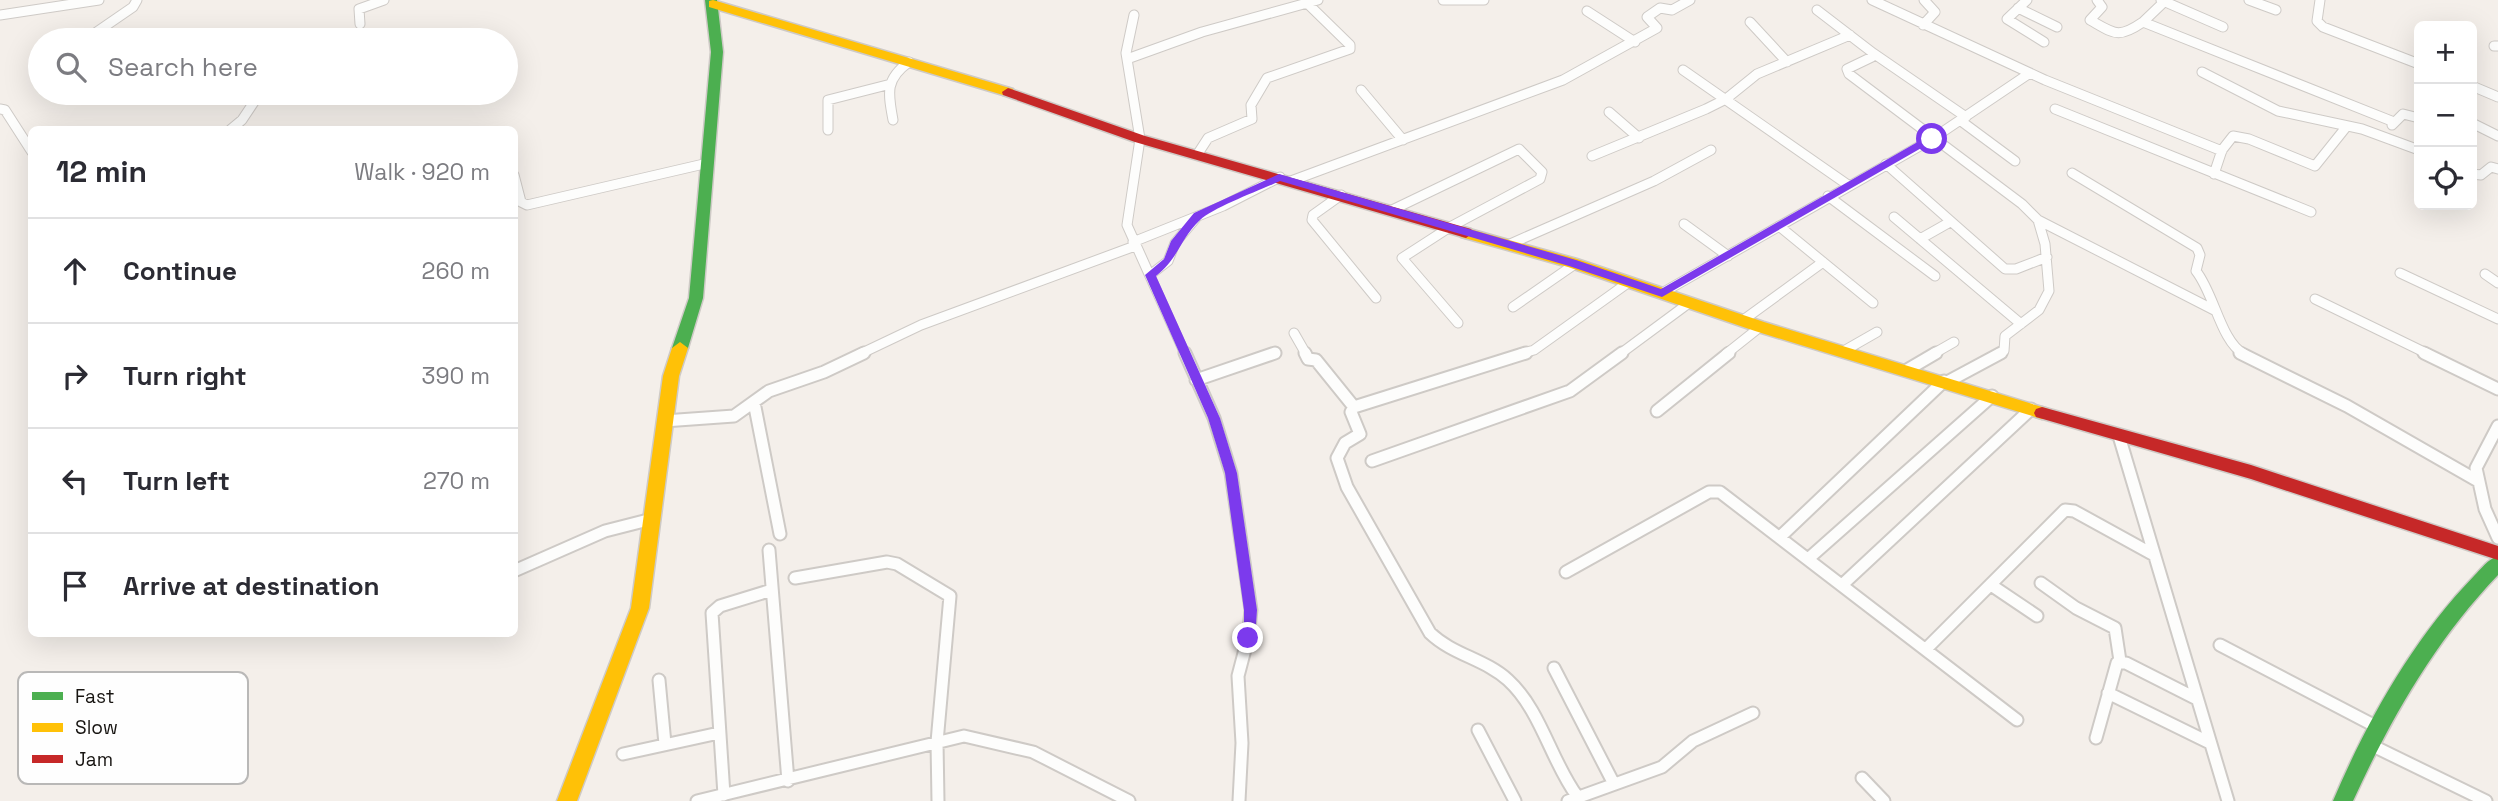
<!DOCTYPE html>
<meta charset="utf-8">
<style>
:root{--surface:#fff;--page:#f7f7f7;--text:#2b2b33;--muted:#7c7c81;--line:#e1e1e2}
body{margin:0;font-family:"Space Grotesk",sans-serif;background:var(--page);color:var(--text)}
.controls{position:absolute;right:21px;top:21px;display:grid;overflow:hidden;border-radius:10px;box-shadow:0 7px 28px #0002}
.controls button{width:63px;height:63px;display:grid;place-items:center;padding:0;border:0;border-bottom:2px solid var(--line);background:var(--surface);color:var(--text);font:35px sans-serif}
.stop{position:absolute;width:21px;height:21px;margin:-16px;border:5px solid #7c3aed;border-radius:50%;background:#fff}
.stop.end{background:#7c3aed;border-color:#fff;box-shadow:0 2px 7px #0008}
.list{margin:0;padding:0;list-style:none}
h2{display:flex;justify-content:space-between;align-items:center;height:91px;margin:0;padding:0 28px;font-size:30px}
h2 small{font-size:23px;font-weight:400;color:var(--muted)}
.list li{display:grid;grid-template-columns:46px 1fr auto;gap:21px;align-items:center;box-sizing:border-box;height:105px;padding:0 28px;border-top:2px solid var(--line)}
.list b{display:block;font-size:26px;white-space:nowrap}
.list em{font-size:23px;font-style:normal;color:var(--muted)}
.icon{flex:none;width:38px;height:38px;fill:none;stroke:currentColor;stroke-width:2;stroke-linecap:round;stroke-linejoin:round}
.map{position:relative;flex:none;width:2498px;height:801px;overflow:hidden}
.search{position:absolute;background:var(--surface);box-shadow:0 7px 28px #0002;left:28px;top:28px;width:490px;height:77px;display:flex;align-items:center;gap:18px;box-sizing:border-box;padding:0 24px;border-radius:38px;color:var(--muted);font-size:26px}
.panel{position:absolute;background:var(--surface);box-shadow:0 7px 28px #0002;left:28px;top:126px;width:490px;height:511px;border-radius:10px}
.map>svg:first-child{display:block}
</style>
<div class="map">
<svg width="2498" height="801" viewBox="0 0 2498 801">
<rect width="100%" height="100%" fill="#f4efea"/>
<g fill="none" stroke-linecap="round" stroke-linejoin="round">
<defs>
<path id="street-far1" d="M1443,0h41
M1872,0l173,80 177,71
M2027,0l-20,19 37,23
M2097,0l5,7 -12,13c25,14 28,19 53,2
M2161,0l62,27
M2166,0l-23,22 251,100
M2249,0l27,10
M2320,0l-3,21 6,6 96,37
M2018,8l39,19
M1817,10l56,43 -1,4 -25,12 2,5 173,130 16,16 7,24 4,47 -10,19 -34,26 -1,15 -6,3
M1587,11l48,31
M0,15l99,-15
M1134,15l-8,38 14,86 -13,86 58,129
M1750,22l37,40
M360,24l-1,-15 25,-9
M1923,25l12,-13 -11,-12
M85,40l48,-33 4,-7
M2494,46h4
M1873,53l93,64
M1127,59l75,-27 116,-32
M1683,70l165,115
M2202,72l76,39 84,18 57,21
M2472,86l26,11
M1361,90l42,50
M0,109l5,1 27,42
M2055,109l256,103
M1609,112l30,26
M893,120c-5,-27 -8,-41 16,-58
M1961,121l54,40
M2472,123l26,13
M2392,125l11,-11 16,4
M230,130l12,-10 18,-27
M828,130v-30l59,-15
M1197,155l11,-17 44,-19 -1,-14 16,-27 83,-29v-4l-43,-42
M1592,156l114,-47 20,-10 31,-25 93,-39
M1886,164l119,105h11l31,-12
M2072,173l125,75 3,7 -4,16c18,22 25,71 48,83
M2214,174l8,-24 11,-14 16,3 66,27 32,-40
M2472,174l9,1 10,-8 7,2
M514,175l7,27 6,3 181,-42
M1291,181l272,-101 94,-52 -10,-11 13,-9 12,2 18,-10
M1341,195l-28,20 -1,5 64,78
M1828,196l107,80
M1392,210l127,-61 23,23 -2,7 -90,48 -48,31 56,65
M1894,217l127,107
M2038,220l178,91
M1684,224l44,32
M1779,226l94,77
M1920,239l30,-17
M1133,242l90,-36 57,-29
M1510,244l144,-63 57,-31
M2400,273l98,46
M2485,274l13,9
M1150,275l18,-14 7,-18 21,-25
M1662,293l270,-154 98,-66
M2315,299l113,55
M1513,307l62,-43
M1742,321l81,-59
M1294,333l12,21
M1842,352l35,-20
M860,354l61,-29 214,-79
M1271,354l4,-1
M1520,354l14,-4 95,-68
M1620,354l69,-51
M1726,354l34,-27
M1933,354l21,-12"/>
<path id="street" d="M1185,353l29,65 17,55 20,137 -3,28 -10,38 4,67 -3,58
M1305,353l3,6 8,1 38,47
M1526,353l-172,54 -3,5 9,22 -15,9 -8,15 10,29 83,146c23,22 55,26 78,47 33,30 43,81 69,116
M2240,353l107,53 131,75
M2424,353l74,36
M1907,370l29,-17
M1196,380l79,-27
M1947,382l54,-29
M754,402l26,132
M1657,411l72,-58
M664,421l70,-5 35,-25 55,-19 40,-19
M2498,426l-22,42 9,41 13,29
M2119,436l109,365
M1372,461l198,-70 52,-38
M1780,537l164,-156
M769,550l19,231
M1808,559l184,-163
M514,571l91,-40 47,-12
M1566,572l143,-80h11l297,228
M795,578l92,-16 10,2 53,32 -13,146 1,59
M2041,583l35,25 39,20 5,33
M1842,585l189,-176
M1991,585l46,31
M2220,645l159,83
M1926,649l139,-139 9,1 80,44
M1554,668l60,116
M659,680l6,64
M2108,693l102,50
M1478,730l37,71
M2096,738l21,-75h9l71,36
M2369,744l117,57
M623,754l96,-21
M1862,778l22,23
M724,795l-12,-182 8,-7 52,-16
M697,801l267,-65 69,16 96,49
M1568,801l94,-34 31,-26 60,-28"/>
<path id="fast" d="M705,0h12l6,52 -20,246 -15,50 -8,6 -8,-6 17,-50 22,-246z
M2498,556v19c-63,66 -107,143 -145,226h-20c34,-80 80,-162 141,-225 7,-7 14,-17 24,-20z"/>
<path id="slow" d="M713,0l300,89 1,3 -1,3h-10l-294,-88v-6z
M1466,228l111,31 187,63 278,85 6,2 2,4 -2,4 -6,2 -287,-88 -187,-64 -107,-30 -2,-4z
M680,342l8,6 -9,28 -30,232 -72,193h-20l74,-193 32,-232 9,-28z"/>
<path id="jam" d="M1008,88l137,48 326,93 2,4 -7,5 -331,-96 -132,-47 -1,-3z
M2042,407l209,58 247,81v14l-247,-81 -215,-62 -2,-4 2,-4z"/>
</defs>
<use href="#street-far1" stroke="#cecac6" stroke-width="11"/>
<use href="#street" stroke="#cecac6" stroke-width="15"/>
<use href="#fast" stroke="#cecac6" stroke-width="3"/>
<use href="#slow" stroke="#cecac6" stroke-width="3"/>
<use href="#jam" stroke="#cecac6" stroke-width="3"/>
<use href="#street-far1" stroke="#fdfdfc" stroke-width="9"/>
<use href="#street" stroke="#fdfdfc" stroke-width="11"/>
<use href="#fast" fill="#4caf50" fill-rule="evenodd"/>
<use href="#slow" fill="#ffc107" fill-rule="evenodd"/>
<use href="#jam" fill="#c62828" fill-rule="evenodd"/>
</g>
<path fill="#7c3aed" d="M1928,136l9,3 -275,158 -93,-31 -289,-85c-19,9 -66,26 -80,39 -20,19 -21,38 -44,56l64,142 17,55 20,137 -2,28 -2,4h-9v-32l-19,-137 -17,-55 -63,-143 19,-16 7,-18 23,-28 85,-39 297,86 85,29z"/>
<rect x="18" y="672" width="230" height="112" rx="10" fill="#fefefe" stroke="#b9b8b7" stroke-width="2"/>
<rect x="32" y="692" width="31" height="8" fill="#4caf50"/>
<rect x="32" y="723" width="31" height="9" fill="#ffc107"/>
<rect x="32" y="755" width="31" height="8" fill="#c62828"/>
<g font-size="19" fill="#181512">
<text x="75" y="703">Fast</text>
<text x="75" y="734">Slow</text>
<text x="75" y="766">Jam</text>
</g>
</svg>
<div class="controls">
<button>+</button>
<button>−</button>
<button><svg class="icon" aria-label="locate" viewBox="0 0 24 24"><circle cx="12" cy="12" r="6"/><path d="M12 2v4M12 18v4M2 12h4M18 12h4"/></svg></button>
</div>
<div class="stop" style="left:1932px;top:139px"></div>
<div class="stop end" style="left:1248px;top:638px"></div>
<div class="search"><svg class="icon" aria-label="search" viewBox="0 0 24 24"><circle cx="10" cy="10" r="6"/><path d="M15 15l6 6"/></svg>Search here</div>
<section class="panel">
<h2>12 min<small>Walk · 920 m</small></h2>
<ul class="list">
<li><svg class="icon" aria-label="ahead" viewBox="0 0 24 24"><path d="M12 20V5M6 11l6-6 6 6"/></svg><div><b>Continue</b></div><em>260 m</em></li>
<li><svg class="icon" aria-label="right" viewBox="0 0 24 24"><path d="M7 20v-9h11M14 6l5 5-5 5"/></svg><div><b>Turn right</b></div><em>390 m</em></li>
<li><svg class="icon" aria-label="left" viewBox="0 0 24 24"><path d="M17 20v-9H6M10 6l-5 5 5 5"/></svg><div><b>Turn left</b></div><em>270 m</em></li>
<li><svg class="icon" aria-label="arrive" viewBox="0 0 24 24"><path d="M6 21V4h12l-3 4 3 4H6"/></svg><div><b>Arrive at destination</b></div></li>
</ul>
</section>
</div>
